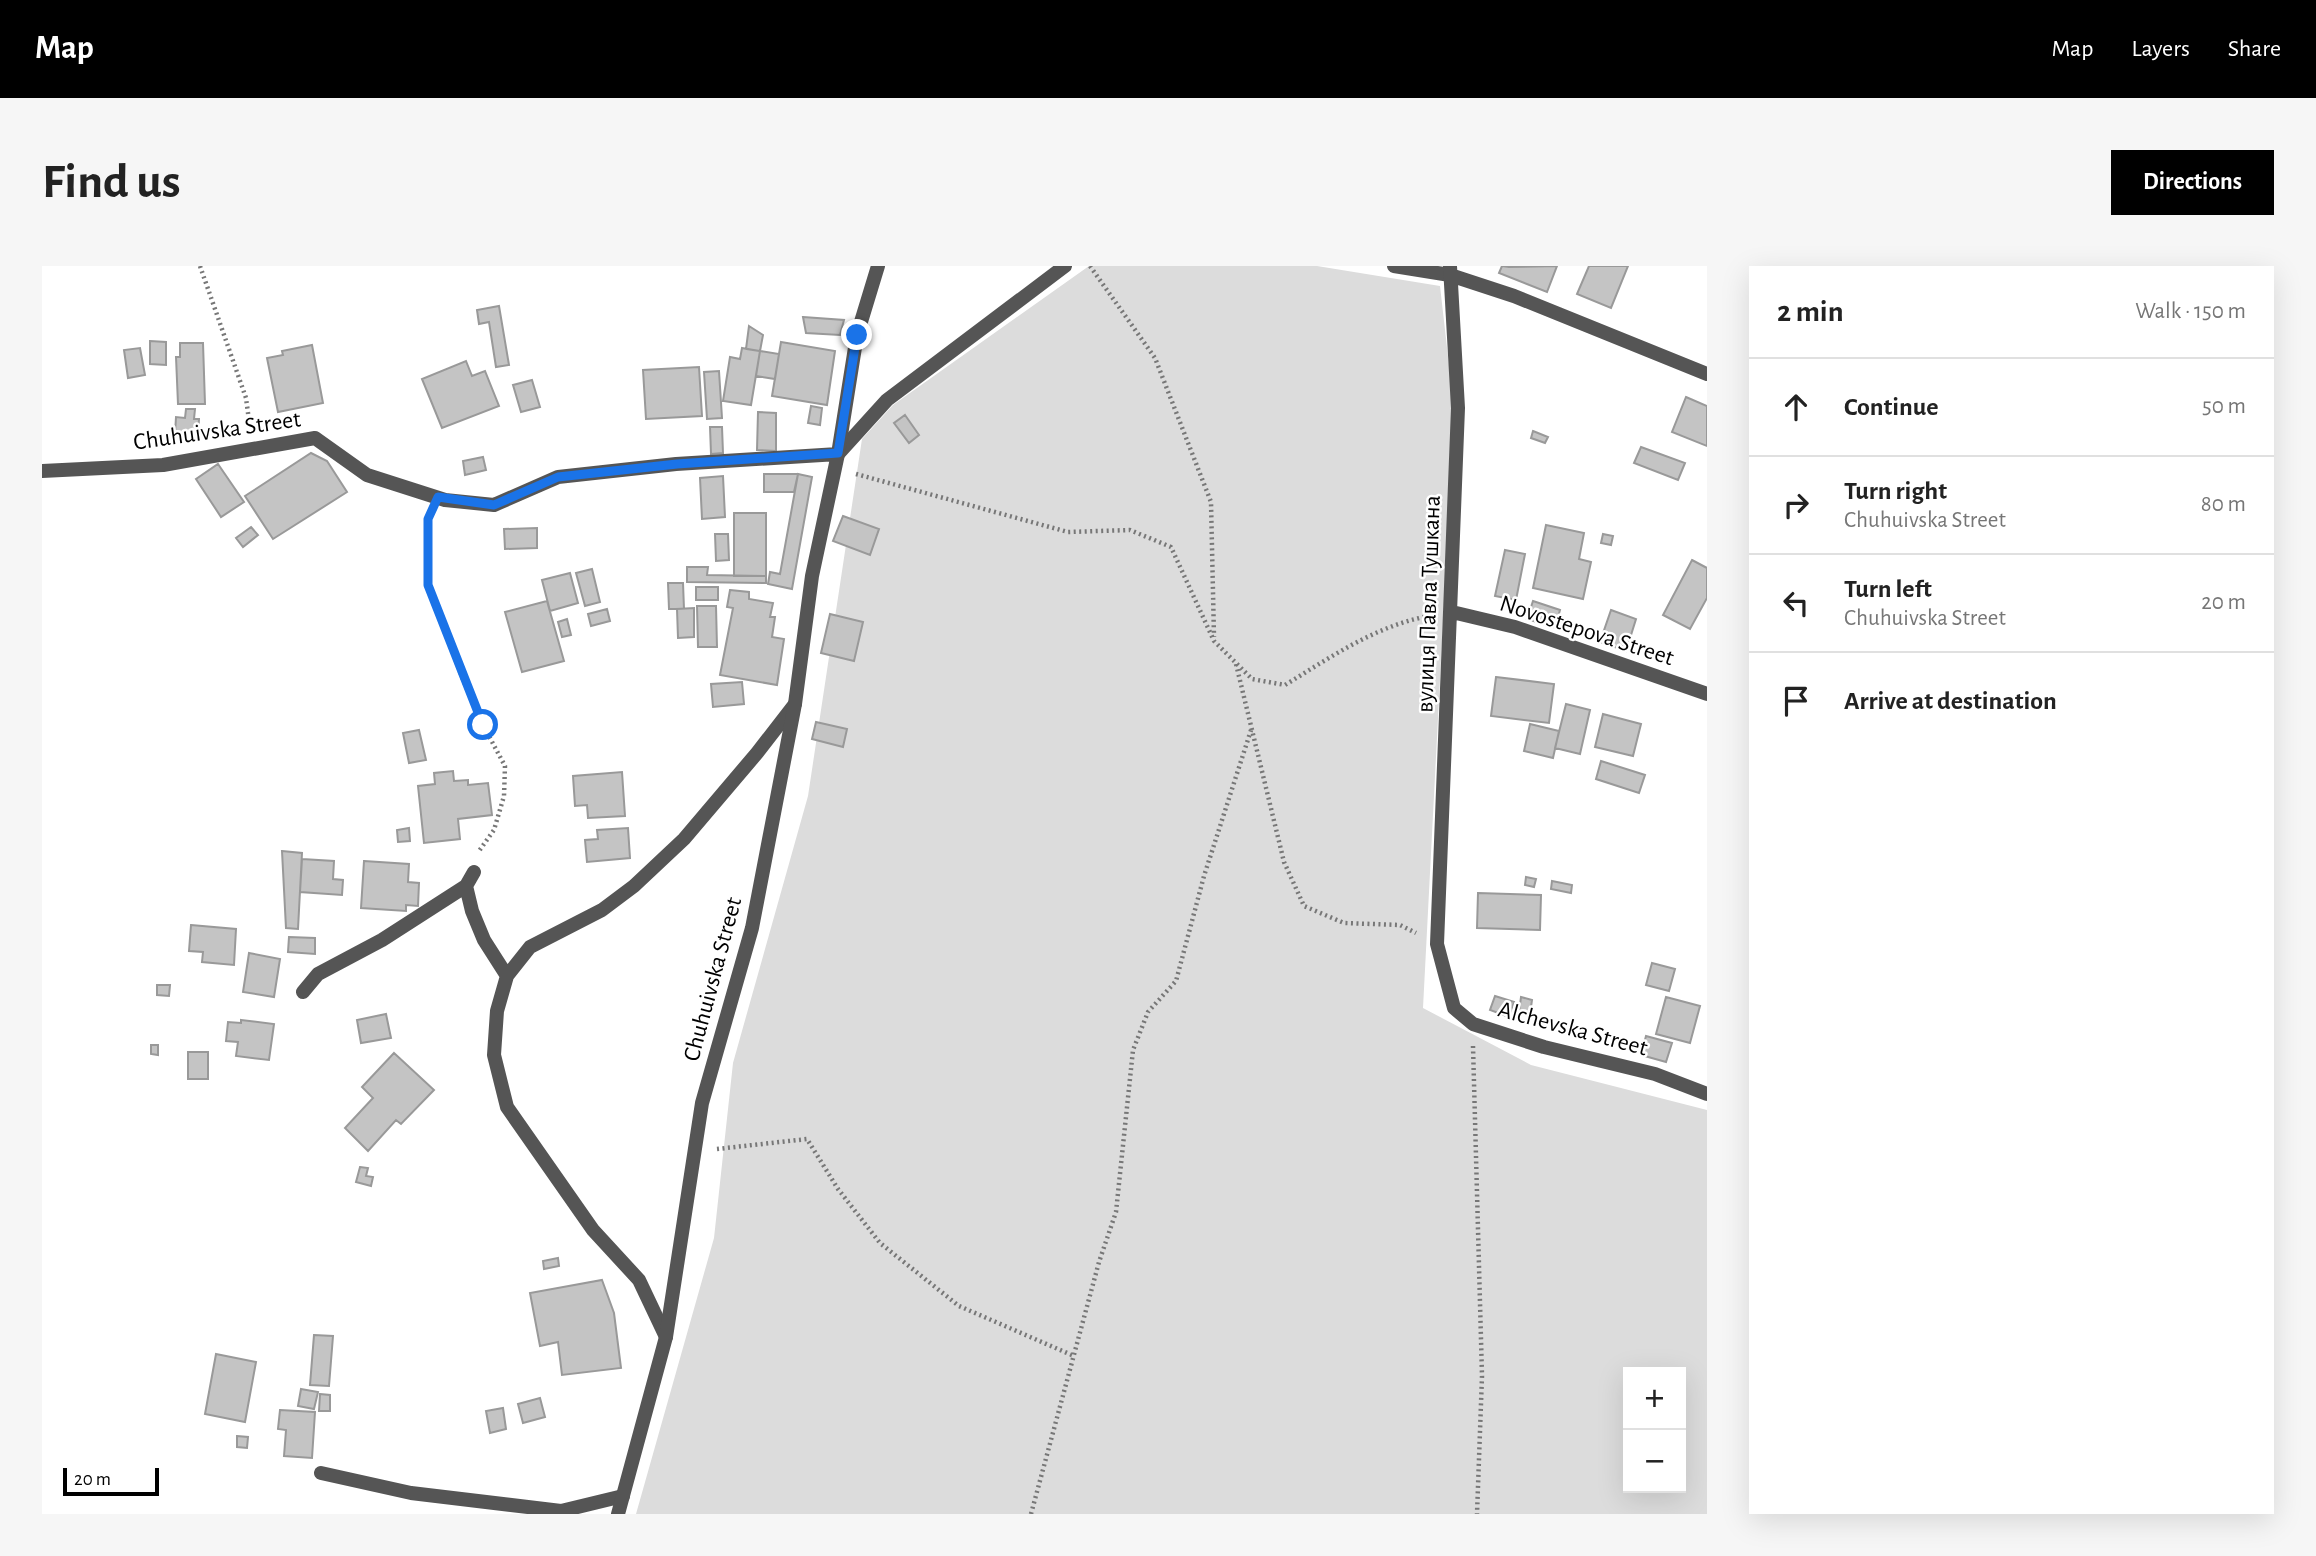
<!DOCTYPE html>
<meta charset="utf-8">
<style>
:root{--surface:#fff;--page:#f6f6f6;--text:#222;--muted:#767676;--line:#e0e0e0;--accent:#000}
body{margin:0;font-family:"Alegreya Sans",sans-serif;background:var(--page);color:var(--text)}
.controls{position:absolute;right:21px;bottom:21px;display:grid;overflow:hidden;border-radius:0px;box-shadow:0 7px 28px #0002}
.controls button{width:63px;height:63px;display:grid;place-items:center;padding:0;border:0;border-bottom:2px solid var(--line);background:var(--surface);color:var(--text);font:35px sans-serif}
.scale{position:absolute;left:21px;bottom:18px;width:96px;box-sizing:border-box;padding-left:7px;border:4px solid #000;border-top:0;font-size:19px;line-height:24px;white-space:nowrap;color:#000;-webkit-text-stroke:5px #fff;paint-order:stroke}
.stop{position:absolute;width:21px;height:21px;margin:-16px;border:5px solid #1a73e8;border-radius:50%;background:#fff}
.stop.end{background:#1a73e8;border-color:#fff;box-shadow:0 2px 7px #0008}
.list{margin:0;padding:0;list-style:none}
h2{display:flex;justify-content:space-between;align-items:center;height:91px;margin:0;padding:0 28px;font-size:30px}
h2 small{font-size:23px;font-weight:400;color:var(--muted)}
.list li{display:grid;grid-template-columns:46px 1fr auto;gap:21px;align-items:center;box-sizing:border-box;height:98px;padding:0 28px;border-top:2px solid var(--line)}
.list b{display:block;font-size:26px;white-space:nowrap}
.list p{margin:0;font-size:23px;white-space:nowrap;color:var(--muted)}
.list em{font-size:23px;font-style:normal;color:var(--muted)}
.icon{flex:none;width:38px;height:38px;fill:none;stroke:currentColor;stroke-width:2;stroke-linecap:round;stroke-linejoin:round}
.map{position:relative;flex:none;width:1665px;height:1248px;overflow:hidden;border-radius:0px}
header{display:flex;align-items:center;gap:42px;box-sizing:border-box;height:98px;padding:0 35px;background:var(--accent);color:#fff}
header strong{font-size:33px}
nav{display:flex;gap:38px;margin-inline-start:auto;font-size:24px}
.intro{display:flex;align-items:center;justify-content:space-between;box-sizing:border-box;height:168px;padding:0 42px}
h1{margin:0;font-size:49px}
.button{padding:18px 32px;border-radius:0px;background:var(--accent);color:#fff;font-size:24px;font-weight:700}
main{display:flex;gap:42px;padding:0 42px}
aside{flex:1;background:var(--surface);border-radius:0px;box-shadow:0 7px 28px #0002}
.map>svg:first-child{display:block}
</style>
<header>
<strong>Map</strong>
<nav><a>Map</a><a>Layers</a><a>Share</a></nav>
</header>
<div class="intro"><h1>Find us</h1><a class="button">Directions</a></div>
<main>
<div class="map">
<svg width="1665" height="1248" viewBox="0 0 1665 1248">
<rect width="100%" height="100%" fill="#fff"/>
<path fill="#dcdcdc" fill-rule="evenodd" d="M1047,0h228l123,20 14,123 -31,599 108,57 176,45v404h-1071l78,-276 19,-175 75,-267 54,-357 31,-34zM1586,1106h53v116h-53z"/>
<path fill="#c4c4c4" stroke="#999" stroke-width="2" d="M1460,0l7,1 48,-1 -10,26 -48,-19z
M1547,0h39l-17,42 -34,-14z
M457,40l10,59 -13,2 -7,-45 -10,2 -2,-14z
M761,51l41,3 -4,15 -34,-2z
M707,60l14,9 -3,16 -14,-2z
M108,75l16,1v23l-16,-1z
M739,76l54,9 -8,54 -55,-9z
M138,77h23l2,61h-27l-2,-47h4z
M270,79l11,58 -45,9 -11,-54 16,-3 -1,-4z
M98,82l5,27 -17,3 -4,-28z
M700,82l18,3 -9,54 -28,-4 7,-44 10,2z
M718,85l19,3 -4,25 -19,-3z
M424,95l6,15 13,-5 14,35 -57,22 -20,-49z
M657,101l3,49 -56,3 -3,-49z
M677,105l3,47 -15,1 -3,-47z
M490,114l8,27 -19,5 -8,-27z
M1644,131l21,9v40l-35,-14z
M769,140l11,2 -2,17 -12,-2z
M144,143h9l-1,10h5l-1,17 -23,-2 1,-17 9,1z
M716,146l18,1v38l-19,-1z
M863,149l14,20 -10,8 -15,-20z
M668,161h12l1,26 -12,1z
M1491,165l15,6 -3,6 -14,-5z
M1599,181l44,16 -7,17 -44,-17z
M269,187l16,8 20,31 -74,47 -28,-43z
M441,191l3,13 -21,5 -2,-14z
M176,198l26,38 -23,15 -25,-38z
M722,208h34l-4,18h-30z
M756,208l14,3 -20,112 -24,-5 2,-12 10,2z
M681,210l2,41 -23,2 -2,-41z
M692,247h32v63h-32z
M801,250l36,13 -9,26 -37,-14z
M1504,259l38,8 -5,26 12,3 -8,37 -50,-11z
M209,261l7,8 -15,12 -7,-9z
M495,262v20l-32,1 -1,-20z
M673,268h13l1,26 -13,1z
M1561,268l10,2 -2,9 -10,-2z
M1463,284l20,4 -9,46 -21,-4z
M1650,294l15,8v30l-17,31 -27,-14z
M645,301h21l-1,8 59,1v7l-79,-1z
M550,303l8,33 -15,4 -9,-33z
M528,307l8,30 -28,8 -8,-31z
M626,317h15l1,26h-15z
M654,321h22v13h-22z
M688,324l19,2v7l24,4 -3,14h5l-3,20 12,2 -7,46 -57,-10 13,-67 -6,-1z
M505,335l17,60 -42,11 -17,-60z
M1491,335l27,9 -3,11 15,4 -2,7 -43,-13z
M655,340h19l1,41h-19z
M652,342v29l-16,1 -1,-29z
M565,343l3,12 -19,5 -3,-12z
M1569,344l25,9 -10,32 -26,-9z
M788,348l33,8 -9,39 -33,-8z
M525,353l4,16 -9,2 -4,-15z
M1454,411l58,7 -5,39 -58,-7z
M700,416l2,22 -31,3 -2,-23z
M1524,438l24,6 -10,44 -25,-6z
M1561,448l38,10 -8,32 -38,-9z
M774,456l31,7 -4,18 -31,-8z
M1488,458l29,7 -6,27 -29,-7z
M377,464l7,30 -17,3 -6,-30z
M1559,495l44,14 -6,18 -43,-14z
M411,505l1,10 14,-1v5l20,-2 4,32 -34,4 2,20 -36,4 -6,-57 17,-2 -1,-11z
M580,506l3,44 -37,2 -1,-13 -12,1 -2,-30z
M367,562l1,13 -12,1 -1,-12z
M586,562l2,30 -43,4 -2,-22 13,-1 -1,-9z
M240,585l20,2 -4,76 -12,-1z
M260,593l32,2 -1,18 10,1 -1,15 -42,-3z
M322,595l45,3 -1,18 11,1 -1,23 -12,-1v6l-45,-3z
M1484,611l10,2 -2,8 -9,-2z
M1510,615l20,4 -1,8 -20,-4z
M1436,627l63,2 -1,35 -63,-2z
M149,659l45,4 -2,36 -32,-3 1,-10 -14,-1z
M247,671l26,1v16l-27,-2z
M207,687l31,6 -6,38 -31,-5z
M1610,697l23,6 -6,22 -23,-6z
M115,719h13l-1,11 -12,-1z
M1453,730l19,6 -5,15 -19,-7z
M1479,731l11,3 -2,14 -11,-2z
M1624,731l34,9 -10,37 -34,-9z
M344,748l5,24 -30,5 -4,-23z
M199,754l33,4 -5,36 -33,-4 2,-14 -12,-1 2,-19 13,1z
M1604,770l26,7 -6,19 -25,-7z
M109,779h7v10l-7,-1z
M146,786h20v27h-20z
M352,787l40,37 -33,34 -5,-4 -28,31 -23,-23 28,-30 -11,-11z
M318,901l8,1 -2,8 7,1 -2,9 -15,-4z
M516,992l1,8 -15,3 -1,-8z
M560,1014l12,33 7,55 -59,7 -4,-33 -18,4 -10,-53z
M272,1069l19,1 -4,50 -19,-1z
M174,1088l40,8 -11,60 -40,-8z
M259,1123l17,3 -4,17 -16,-3z
M278,1128l10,1v16h-11z
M498,1132l5,19 -22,6 -5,-19z
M461,1142l3,21 -16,4 -4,-22z
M238,1144l35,2 -3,46 -28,-2 2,-26 -8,-1z
M195,1170l11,1 -1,11 -10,-1z"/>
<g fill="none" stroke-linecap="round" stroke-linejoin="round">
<path stroke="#777" stroke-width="4.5" stroke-dasharray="2 3.5" stroke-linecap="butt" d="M158,0l46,132 4,30
M1048,0l65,92 56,144 3,135
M814,208l212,58 62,-2 41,17 43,94 38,38 33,6c46,-28 90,-59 144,-69
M387,252l-1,67 33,90 22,50 22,41 -1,30 -10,34 -15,21
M1194,398l48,198 20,44 40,17 56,2 16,8
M1431,780l9,330 -5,138
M675,883l90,-10 31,50 42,54 79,63 115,50
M989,1248l68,-252 17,-50 17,-162 15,-38 28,-31 28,-105 48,-149"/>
<path stroke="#555" stroke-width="14" d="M1352,0l56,9
M796,188l49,-54 178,-134
M424,620l6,25 12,29 23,36
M261,726l15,-18 64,-34 84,-54 8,-14
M624,1071l-27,-57 -46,-50 -86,-123 -13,-52 3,-44 10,-35 23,-29 72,-37 32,-24 50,-47 73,-86 38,-49
M279,1207l90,20 150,18 62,-15"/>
<path stroke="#555" stroke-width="14" d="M1408,0l8,142 -21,536 17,64 19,16 71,23 111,27 52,20
M1408,9l64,21 193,78
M0,205l121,-6 152,-27 52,37 78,25 49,5 64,-28 118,-13 162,-10
M1410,346l63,15 192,67
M576,1248l48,-177 36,-234 50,-175 43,-224 17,-128 26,-122 19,-119 21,-69"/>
</g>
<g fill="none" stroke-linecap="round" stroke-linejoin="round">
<path stroke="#1a73e8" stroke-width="9" d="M441,459l-55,-140v-66l10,-22 56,8 64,-28 119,-13 161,-11 19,-118"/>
</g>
<g text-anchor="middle" stroke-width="5" stroke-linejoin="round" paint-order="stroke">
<g font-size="24" fill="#000" stroke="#fff">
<text transform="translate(175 164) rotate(-8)" y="8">Chuhuivska Street</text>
<text transform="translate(1386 338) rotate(-88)" y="8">вулиця Павла Тушкана</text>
<text transform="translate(1545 364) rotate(18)" y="8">Novostepova Street</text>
<text transform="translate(670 713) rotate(-75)" y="8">Chuhuivska Street</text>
<text transform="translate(1531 762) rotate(15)" y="8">Alchevska Street</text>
</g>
</g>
</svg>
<div class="controls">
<button>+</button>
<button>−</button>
</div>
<div class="scale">20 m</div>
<div class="stop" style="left:441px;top:459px"></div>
<div class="stop end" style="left:815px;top:69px"></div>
</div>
<aside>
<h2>2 min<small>Walk · 150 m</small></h2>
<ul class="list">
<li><svg class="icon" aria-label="ahead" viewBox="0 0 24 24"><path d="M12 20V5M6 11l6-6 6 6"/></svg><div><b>Continue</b></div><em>50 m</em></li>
<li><svg class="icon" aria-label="right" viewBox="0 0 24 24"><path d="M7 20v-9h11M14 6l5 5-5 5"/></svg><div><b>Turn right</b><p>Chuhuivska Street</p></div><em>80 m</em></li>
<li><svg class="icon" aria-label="left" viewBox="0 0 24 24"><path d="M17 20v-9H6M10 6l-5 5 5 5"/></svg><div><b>Turn left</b><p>Chuhuivska Street</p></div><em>20 m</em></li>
<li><svg class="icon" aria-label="arrive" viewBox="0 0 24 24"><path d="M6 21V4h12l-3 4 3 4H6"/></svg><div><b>Arrive at destination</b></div></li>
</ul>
</aside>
</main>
